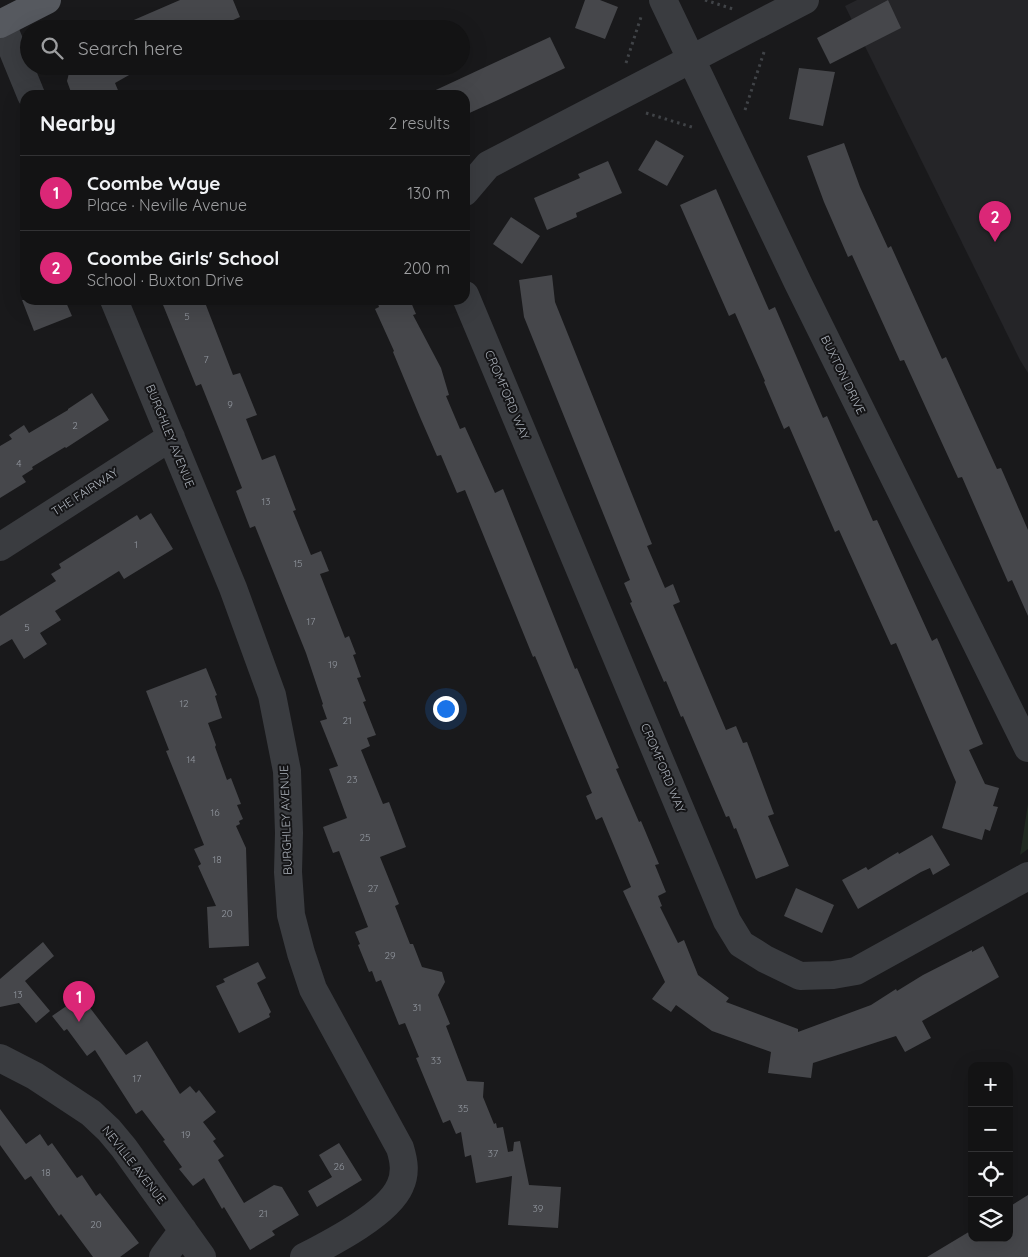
<!DOCTYPE html>
<meta charset="utf-8">
<style>
:root{--surface:#131314;--page:#1c1c1d;--text:#f1f3f6;--muted:#9d9ea0;--line:#323234;--accent:#db2777}
body{margin:0;font-family:Quicksand,sans-serif;background:var(--page);color:var(--text)}
.controls{position:absolute;right:15px;bottom:15px;display:grid;overflow:hidden;border-radius:10px;box-shadow:0 5px 20px #0002}
.controls button{width:45px;height:45px;display:grid;place-items:center;padding:0;border:0;border-bottom:1px solid var(--line);background:var(--surface);color:var(--text);font:25px sans-serif}
.you{position:absolute;left:445px;top:708px;width:18px;height:18px;margin:-12px;border:4px solid #fff;border-radius:50%;background:#1a73e8;box-shadow:0 0 0 8px #1a73e833}
.badge{display:grid;place-items:center;width:32px;height:32px;border-radius:50%;background:var(--accent);color:#fff;font-size:16px;font-weight:700}
.pin{position:absolute;translate:-50% -41px;filter:drop-shadow(0 1px 2px #0008)}
.pin::after{content:'';position:absolute;top:26px;width:18px;height:15px;background:inherit;clip-path:polygon(0 0,100% 0,50% 100%)}
.list{margin:0;padding:0;list-style:none}
h2{display:flex;justify-content:space-between;align-items:center;height:65px;margin:0;padding:0 20px;font-size:21px}
h2 small{font-size:16px;font-weight:400;color:var(--muted)}
.list li{display:grid;grid-template-columns:32px 1fr auto;gap:15px;align-items:center;box-sizing:border-box;height:75px;padding:0 20px;border-top:1px solid var(--line)}
.list b{display:block;font-size:19px;white-space:nowrap}
.list p{margin:0;font-size:16px;white-space:nowrap;color:var(--muted)}
.list em{font-size:16px;font-style:normal;color:var(--muted)}
.icon{flex:none;width:28px;height:28px;fill:none;stroke:currentColor;stroke-width:2;stroke-linecap:round;stroke-linejoin:round}
.map{position:relative;flex:none;width:1028px;height:1257px;overflow:hidden}
.search{position:absolute;background:var(--surface);box-shadow:0 5px 20px #0002;left:20px;top:20px;width:450px;height:55px;display:flex;align-items:center;gap:12px;box-sizing:border-box;padding:0 18px;border-radius:28px;color:var(--muted);font-size:19px}
.panel{position:absolute;background:var(--surface);box-shadow:0 5px 20px #0002;left:20px;top:90px;width:450px;height:215px;border-radius:15px}
.map>svg:first-child{display:block}
</style>
<div class="map">
<svg width="1028" height="1257" viewBox="0 0 1028 1257">
<rect width="100%" height="100%" fill="#19191b"/>
<path fill="#252528" d="M857,0h171v373l-8,-13 -175,-354z"/>
<path fill="#212a22" d="M1028,804v45l-8,6z"/>
<path fill="#46474b" d="M180,0h53l7,17 -27,12h-100z
M585,0h15l18,7 -13,32 -30,-11z
M888,0l13,28 -71,36 -13,-26z
M550,37l15,31 -67,32 -33,15v-20h-40z
M92,66h53l-30,17 5,12h-48l-5,-14 2,-8 10,-4 4,1z
M799,68l36,4 -12,54 -34,-7z
M656,140l28,16 -17,30 -29,-16z
M844,143l16,44 28,61 3,-2 51,113 4,-2 51,112 4,-1 27,62v86l-16,-36 -4,2 -46,-105 -4,1 -54,-118 -4,1 -48,-106 -4,2 -24,-55 -17,-46z
M608,161l14,32 -46,20 1,4 -30,13 -13,-32 46,-20 -2,-4z
M716,189l53,121 6,-3 48,111 4,-2 46,105 4,-1 55,121 5,-3 46,106 -14,6 16,34 14,4 -6,18 5,1 -8,24 -5,-2 -3,11 -40,-12 14,-46 -60,-139 -5,2 -52,-115 -4,2 -46,-106 -5,3 -20,-47 1,-1 -30,-68 -6,3 -49,-111z
M511,217l29,19 -18,28 -29,-20z
M552,275l3,27 97,242 -5,2 18,42 8,-4 7,18 -7,3 53,125 10,-4 7,17 4,-1 27,72 -6,2 21,50 -33,13 -20,-51 -2,1 -5,-13 -3,1 -43,-101 -2,1 -15,-36 -2,1 -34,-79 2,-1 -8,-19 6,-3 -106,-263 -5,-37z
M22,300h43l7,16 -38,15z
M161,300h43l29,75 7,-2 17,42 -11,4 16,41 13,-5 21,55 -3,1 18,44 10,-4 8,20 -9,3 25,64 4,-2 7,18 -3,1 8,22 -4,1 9,23 -3,1 13,33 -9,3 3,8 -9,4 22,54 6,-2 17,45 -26,10 19,47 -4,2 15,38h3l9,23 20,5 3,10 -7,13 12,29 -4,2 21,55 17,1 -1,15 11,27 2,-1 1,5 6,-1 5,25 5,-1 1,-9 6,-1 9,44 32,2 -3,41 -50,-3 4,-49 -36,7 -5,-28 -6,2 -4,-25 -5,2 -6,-14 -7,3 -27,-65 3,-1 -14,-34 -6,2 -18,-45 -5,2 -4,-11 -3,1 -11,-27 2,-1 -5,-12 13,-5 -29,-76 -6,2 -10,-26 24,-9 -18,-49 9,-3 -18,-45 7,-2 -5,-14 1,-1 -17,-51 -51,-127 -5,2 -14,-37 6,-3 -21,-54 -20,-50 -5,2z
M377,300h33l6,14 -3,1 28,53 8,27 -3,1 14,33 5,-2 30,66 8,-4 72,180 2,-1 42,100 -3,1 23,53 2,-1 18,43 -4,1 11,27 -8,4 4,10 -2,1 18,36 6,-3 14,35 31,23 -3,4 72,27v3l73,-27 25,-16 1,2 26,-16 49,-25v2l11,-6 16,31 -77,44 9,17 -26,14 -9,-16 -83,27 -2,15 -43,-5 3,-21 -59,-21 -36,-26 -5,7 -19,-13 13,-17 -42,-91 8,-4 -29,-70 -6,3 -10,-24 6,-3 -57,-137 -2,1 -68,-167 -8,3 -16,-38 -4,1 -17,-39 -27,-65 1,-1 -19,-42 4,-2z
M92,393l17,27 -43,28 -1,-1 -33,20 1,2 -11,7 4,6 -26,16v-52l12,-7 -3,-4 15,-10 5,8 39,-23v-1z
M151,513l22,36 -49,30 -5,-8 -64,40 6,9 -21,13 7,11 -23,15 -12,-20 -12,7v-30l56,-35 -5,-7 10,-6 -2,-4 78,-49 3,5z
M206,668l11,27 -2,1 7,22 -14,5 8,22 -1,2 12,33 4,-2 10,26 -4,1 6,14 -4,2 1,3 -4,2 10,22 3,98 -40,2 -2,-41 9,-1 -18,-40 3,-2 -7,-15 10,-4 -38,-94 3,-1 -23,-59z
M932,835l18,30 -17,10 -3,-7 -9,4 -63,37 -16,-29 24,-13 2,3 30,-18 1,2z
M796,888l38,17 -12,28 -38,-17z
M43,942l11,14 -29,25 25,30 -14,12 -17,-20 -19,4v-28z
M258,962l8,16 -9,5 14,29 -2,2 1,3 -31,16 -23,-47 9,-4 -2,-3z
M81,996l45,59 21,-14 33,53 10,-8 6,7 3,-3 17,22 -13,10 13,17 -3,2 11,15 -6,4 26,43 30,-18 8,2 17,28 -27,16 3,4 -25,15 -26,-43 -2,2 -18,-31 -11,8 -14,-17 3,-2 -19,-26 2,-1 -23,-30 -6,4 -41,-64 -8,6 -20,-27 -3,2 -12,-15z
M0,1109l26,35 14,-10 8,12 4,-3 25,35 5,-3 14,21 4,-3 39,50 -19,14h-27l-32,-43 -2,2 -28,-40 -6,4 -25,-35z
M339,1143l23,37 -45,27 -9,-16 24,-14 -13,-22z
M1028,1195v62h-101l45,-27v8h37v-31z"/>
<g fill="none" stroke-linecap="round" stroke-linejoin="round">
<path stroke="#404347" stroke-width="3" stroke-dasharray="2.5 4" stroke-linecap="butt" d="M705,0l28,9
M626,63l15,-46
M745,110l20,-61
M646,113l49,15"/>
<path stroke="#3a3c40" stroke-width="28" d="M663,0l135,283 230,465
M2,24l29,71
M465,192l23,-27 317,-165
M465,295l262,626 14,23 24,15 35,17 33,-1 23,-4 172,-95
M114,300l119,288 39,107 15,76 2,62 -1,39 3,43 10,38 12,36 87,159c4,13 6,25 0,38 -12,28 -69,57 -96,71
M0,547l171,-110
M0,1058l35,18 56,37 18,17 15,18 78,109
M163,1257l20,-27"/>
<path stroke="#56595f" stroke-width="28" d="M0,24l47,-24"/>
</g>
<g text-anchor="middle" stroke-width="4" stroke-linejoin="round" paint-order="stroke">
<g font-size="10" fill="#92979f">
<text x="187" y="320">5</text>
<text x="206" y="363">7</text>
<text x="230" y="408">9</text>
<text x="75" y="429">2</text>
<text x="19" y="467">4</text>
<text x="266" y="505">13</text>
<text x="136" y="548">1</text>
<text x="298" y="567">15</text>
<text x="311" y="625">17</text>
<text x="27" y="631">5</text>
<text x="333" y="668">19</text>
<text x="184" y="707">12</text>
<text x="347" y="724">21</text>
<text x="191" y="763">14</text>
<text x="352" y="783">23</text>
<text x="215" y="816">16</text>
<text x="365" y="841">25</text>
<text x="217" y="863">18</text>
<text x="373" y="892">27</text>
<text x="227" y="917">20</text>
<text x="390" y="959">29</text>
<text x="18" y="998">13</text>
<text x="417" y="1011">31</text>
<text x="436" y="1064">33</text>
<text x="137" y="1082">17</text>
<text x="463" y="1112">35</text>
<text x="186" y="1138">19</text>
<text x="493" y="1157">37</text>
<text x="339" y="1170">26</text>
<text x="46" y="1176">18</text>
<text x="538" y="1212">39</text>
<text x="263" y="1217">21</text>
<text x="96" y="1228">20</text>
</g>
<g font-size="12" fill="#acb2bb" stroke="#141416">
<text transform="translate(843 375) rotate(64)" y="4">BUXTON DRIVE</text>
<text transform="translate(507 395) rotate(67)" y="4">CROMFORD WAY</text>
<text transform="translate(170 436) rotate(68)" y="4">BURGHLEY AVENUE</text>
<text transform="translate(85 492) rotate(-33)" y="4">THE FAIRWAY</text>
<text transform="translate(663 768) rotate(67)" y="4">CROMFORD WAY</text>
<text transform="translate(286 820) rotate(-92)" y="4">BURGHLEY AVENUE</text>
<text transform="translate(134 1165) rotate(52)" y="4">NEVILLE AVENUE</text>
</g>
</g>
</svg>
<div class="controls">
<button>+</button>
<button>−</button>
<button><svg class="icon" aria-label="locate" viewBox="0 0 24 24"><circle cx="12" cy="12" r="6"/><path d="M12 2v4M12 18v4M2 12h4M18 12h4"/></svg></button>
<button><svg class="icon" aria-label="layers" viewBox="0 0 24 24"><path d="M12 4l9 5-9 5-9-5zM3 14l9 5 9-5"/></svg></button>
</div>
<div class="you"></div>
<div class="pin badge" style="left:79px;top:1022px">1</div>
<div class="pin badge" style="left:995px;top:242px">2</div>
<div class="search"><svg class="icon" aria-label="search" viewBox="0 0 24 24"><circle cx="10" cy="10" r="6"/><path d="M15 15l6 6"/></svg>Search here</div>
<section class="panel">
<h2>Nearby<small>2 results</small></h2>
<ul class="list">
<li><span class="badge">1</span><div><b>Coombe Waye</b><p>Place · Neville Avenue</p></div><em>130 m</em></li>
<li><span class="badge">2</span><div><b>Coombe Girls' School</b><p>School · Buxton Drive</p></div><em>200 m</em></li>
</ul>
</section>
</div>
